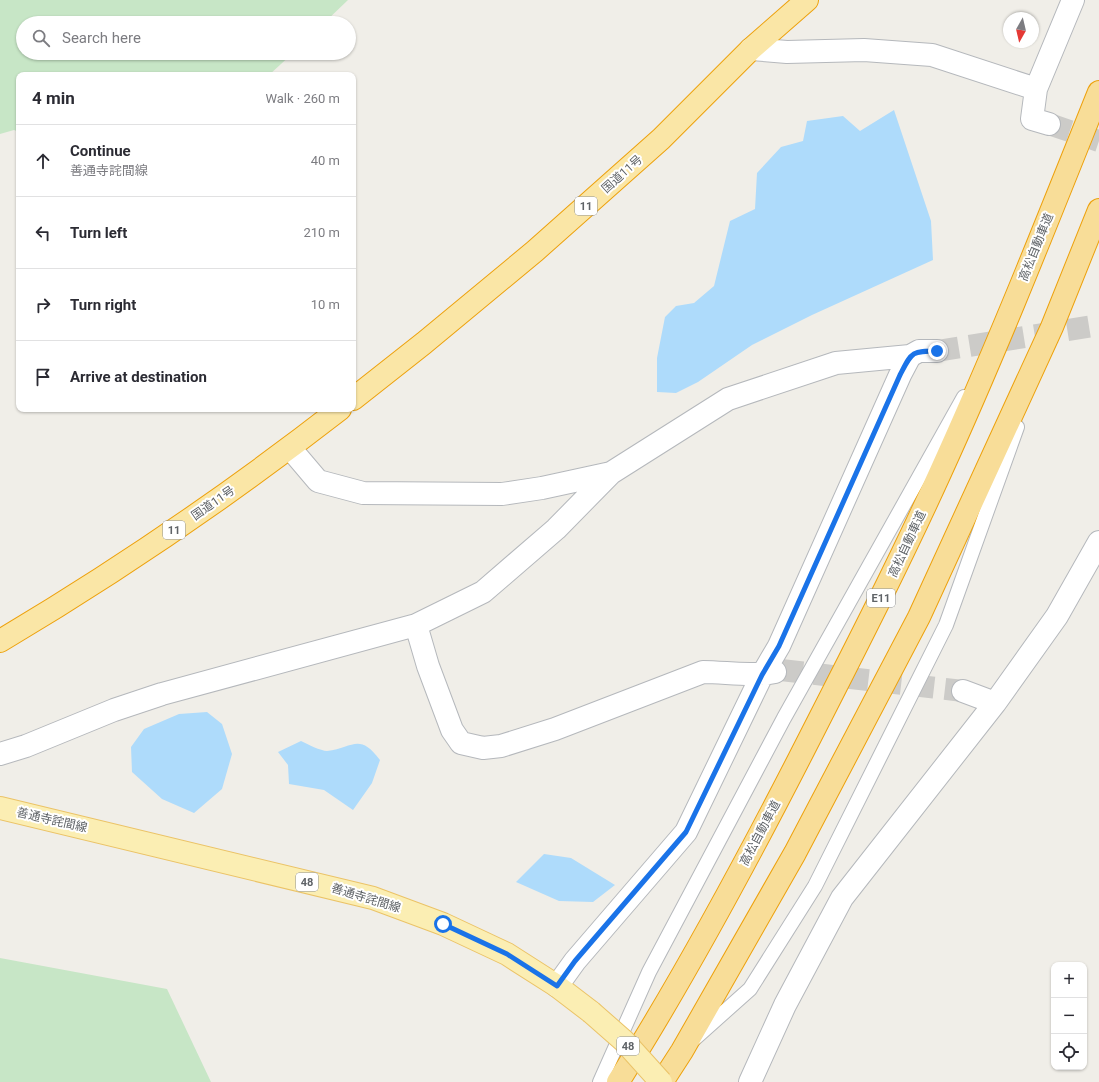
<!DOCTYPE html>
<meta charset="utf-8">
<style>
:root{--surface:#fff;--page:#f2f2f3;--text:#2b2b33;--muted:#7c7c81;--line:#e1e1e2}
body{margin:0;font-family:Roboto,"Noto Sans JP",sans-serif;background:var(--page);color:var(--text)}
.controls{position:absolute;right:12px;bottom:12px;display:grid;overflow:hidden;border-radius:8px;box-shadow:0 1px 3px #0004}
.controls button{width:36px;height:36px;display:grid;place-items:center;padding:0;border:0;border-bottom:1px solid var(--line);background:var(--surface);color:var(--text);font:20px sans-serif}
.compass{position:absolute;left:1003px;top:12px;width:36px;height:36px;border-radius:50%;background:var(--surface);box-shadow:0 1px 3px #0004;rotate:188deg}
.stop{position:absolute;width:12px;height:12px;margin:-9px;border:3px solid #1a73e8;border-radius:50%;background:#fff}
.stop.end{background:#1a73e8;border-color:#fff;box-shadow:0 1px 4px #0008}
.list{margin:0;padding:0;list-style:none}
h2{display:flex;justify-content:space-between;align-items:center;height:52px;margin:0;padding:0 16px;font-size:17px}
h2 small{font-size:13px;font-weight:400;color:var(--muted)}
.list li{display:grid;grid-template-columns:26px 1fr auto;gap:12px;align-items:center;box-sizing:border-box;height:72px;padding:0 16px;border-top:1px solid var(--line)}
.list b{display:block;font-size:15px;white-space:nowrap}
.list p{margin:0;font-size:13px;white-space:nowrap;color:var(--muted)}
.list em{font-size:13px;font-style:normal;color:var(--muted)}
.icon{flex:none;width:22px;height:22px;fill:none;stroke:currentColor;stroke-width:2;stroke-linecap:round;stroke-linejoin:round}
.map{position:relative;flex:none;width:1099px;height:1082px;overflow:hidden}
.search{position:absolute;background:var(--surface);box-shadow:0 1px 3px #0004;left:16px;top:16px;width:340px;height:44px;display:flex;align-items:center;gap:10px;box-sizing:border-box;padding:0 14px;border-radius:22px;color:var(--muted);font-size:15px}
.panel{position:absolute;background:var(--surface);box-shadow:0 1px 3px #0004;left:16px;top:72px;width:340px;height:340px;border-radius:8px}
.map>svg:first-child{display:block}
</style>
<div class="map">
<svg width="1099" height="1082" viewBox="0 0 1099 1082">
<rect width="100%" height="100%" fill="#f0eee8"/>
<path fill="#c7e6c6" d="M0,0h348l-24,23h-301v30h270l-24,22h-250v57l-5,-2 -14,4z
M0,958l167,31 44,93h-211z"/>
<path fill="#aedbfb" d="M894,110l37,111 2,39 -121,55 -60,30 -54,37 -22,11 -19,-1v-34l8,-41 11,-11 18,-3 20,-17 16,-65 25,-12 2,-36 24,-26 22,-6 4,-20 36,-5 17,15z
M207,712l15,12 10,30 -10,35 -28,24 -32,-14 -30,-27 -1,-25 13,-18 35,-15z
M301,741c6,3 20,10 26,10 26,-3 32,-19 53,9l-8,23 -19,27 -29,-20 -35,-6 -1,-19 -10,-13z
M544,854l27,4 44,27 -22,17 -34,-1 -43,-19z"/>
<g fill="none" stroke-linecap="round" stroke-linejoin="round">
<path stroke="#cccbc8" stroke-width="22" stroke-dasharray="22 11" stroke-linecap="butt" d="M1049,124l50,17
M937,351l162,-26
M781,670l182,21"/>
<defs>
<path id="service" d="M694,1039l56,-50 65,-103 131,-261 71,-198
M600,1082l49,-110 135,-254 180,-321"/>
<path id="minor" d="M751,49l36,3 77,-2 68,5 104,34
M1049,124l-17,-5 4,-30 37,-89
M290,448l28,33 45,12 139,1 40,-6 69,-15
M416,625l12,41 24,64 9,13 22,5 18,-2 54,-17 148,-57c23,0 48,5 72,0
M963,691l32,12
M0,754l26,-8 88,-36 48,-16 254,-69 67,-33 73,-63 55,-56 117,-74 108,-36 74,-7 9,-5h18
M557,986l18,-25 111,-129 76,-157 17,-29 121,-271 10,-19
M750,1082l35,-77 57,-107 153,-195 62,-87 42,-74"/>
<path id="primary" d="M0,808l373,90 70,26 64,30 50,32 34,26"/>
<path id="trunk" d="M353,399l71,-56 111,-92 126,-112 90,-90 56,-49
M0,641c118,-70 232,-148 340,-232"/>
<path id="motorway" d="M618,1082c66,-104 125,-214 181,-323 49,-96 98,-191 142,-288 57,-125 107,-252 158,-379
M662,1082l20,-31 113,-198 124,-236 133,-290 47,-117"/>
</defs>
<use href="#service" stroke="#b5b8bc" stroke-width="16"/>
<use href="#minor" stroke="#b5b8bc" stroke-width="24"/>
<use href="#primary" stroke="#ebc367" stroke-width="24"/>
<use href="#trunk" stroke="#eda10c" stroke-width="24"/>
<use href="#motorway" stroke="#eda10c" stroke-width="24"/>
<use href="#service" stroke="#fff" stroke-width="14"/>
<use href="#minor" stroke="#fff" stroke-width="22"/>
<use href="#primary" stroke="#fbeeb3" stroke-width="22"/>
<use href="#trunk" stroke="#fae6a6" stroke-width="22"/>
<use href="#motorway" stroke="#f8dd98" stroke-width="22"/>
<defs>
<path id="primary-bridge" d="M591,1012l33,29 37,41"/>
</defs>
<use href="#primary-bridge" stroke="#ebc367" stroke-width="24" stroke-linecap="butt"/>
<use href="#primary-bridge" stroke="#fbeeb3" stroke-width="22"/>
</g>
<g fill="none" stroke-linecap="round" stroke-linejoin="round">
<path stroke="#1a73e8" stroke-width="5" d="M443,924l64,30 50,32 18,-25 111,-129 76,-157 17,-29 121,-271c12,-23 11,-24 37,-24"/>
</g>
<g text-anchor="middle" stroke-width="4" stroke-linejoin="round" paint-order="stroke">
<g fill="#fff" stroke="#8f9295" stroke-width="1">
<rect x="575" y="197" width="22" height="18" rx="3"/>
<rect x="163" y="521" width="22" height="18" rx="3"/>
<rect x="867" y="589" width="28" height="18" rx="3"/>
<rect x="296" y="873" width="22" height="18" rx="3"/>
<rect x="617" y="1037" width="22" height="18" rx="3"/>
</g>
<g font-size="11" font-weight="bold" fill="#5f6367">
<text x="586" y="210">11</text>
<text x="174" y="534">11</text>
<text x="881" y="602">E11</text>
<text x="307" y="886">48</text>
<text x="628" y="1050">48</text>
</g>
<g font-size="12" fill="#5f6367" stroke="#fff">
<text transform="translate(622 174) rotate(-42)" y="4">国道11号</text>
<text transform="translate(1036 247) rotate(-68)" y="4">高松自動車道</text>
<text transform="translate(213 503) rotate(-35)" y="4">国道11号</text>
<text transform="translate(907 544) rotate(-65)" y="4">高松自動車道</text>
<text transform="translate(52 820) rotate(13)" y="4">善通寺詫間線</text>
<text transform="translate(760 833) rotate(-62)" y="4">高松自動車道</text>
<text transform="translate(366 898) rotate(17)" y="4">善通寺詫間線</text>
</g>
</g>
</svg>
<div class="controls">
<button>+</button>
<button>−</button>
<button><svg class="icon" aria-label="locate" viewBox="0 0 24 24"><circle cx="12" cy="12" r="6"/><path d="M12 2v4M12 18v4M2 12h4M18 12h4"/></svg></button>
</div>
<svg class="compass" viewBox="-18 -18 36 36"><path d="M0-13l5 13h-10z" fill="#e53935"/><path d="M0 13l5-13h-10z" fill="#7c7c81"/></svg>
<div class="stop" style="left:443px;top:924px"></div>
<div class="stop end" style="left:937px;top:351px"></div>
<div class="search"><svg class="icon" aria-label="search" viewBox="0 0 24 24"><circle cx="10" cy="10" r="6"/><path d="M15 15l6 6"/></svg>Search here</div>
<section class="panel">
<h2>4 min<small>Walk · 260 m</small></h2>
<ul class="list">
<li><svg class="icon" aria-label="ahead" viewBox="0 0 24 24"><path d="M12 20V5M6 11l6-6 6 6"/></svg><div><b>Continue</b><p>善通寺詫間線</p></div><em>40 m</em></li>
<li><svg class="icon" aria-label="left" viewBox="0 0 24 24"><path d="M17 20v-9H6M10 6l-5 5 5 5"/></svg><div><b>Turn left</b></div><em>210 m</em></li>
<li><svg class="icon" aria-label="right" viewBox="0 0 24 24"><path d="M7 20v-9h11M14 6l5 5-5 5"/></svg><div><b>Turn right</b></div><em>10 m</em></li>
<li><svg class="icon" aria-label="arrive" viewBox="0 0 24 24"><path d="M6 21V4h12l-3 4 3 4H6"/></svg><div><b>Arrive at destination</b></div></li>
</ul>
</section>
</div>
